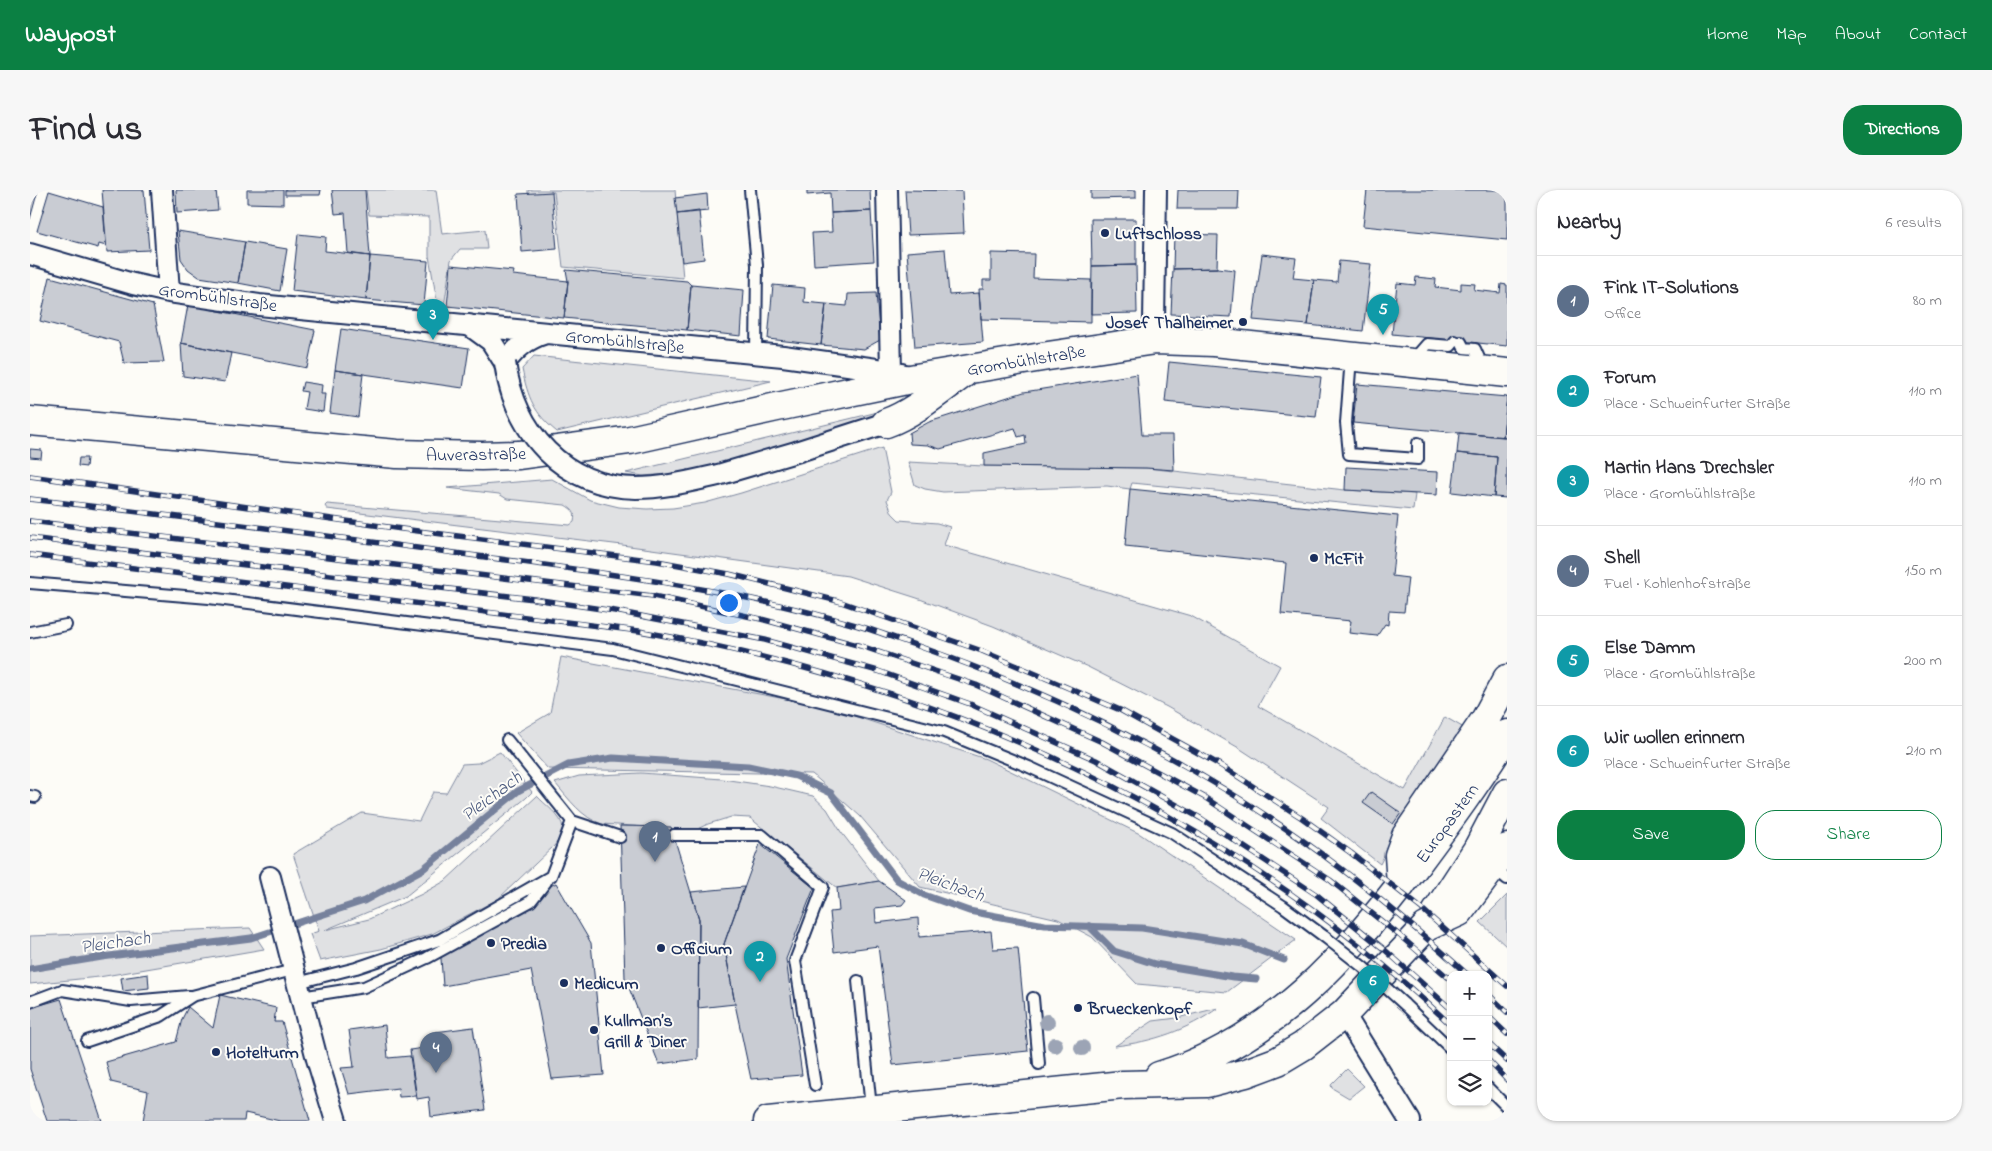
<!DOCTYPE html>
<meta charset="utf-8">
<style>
:root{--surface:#fff;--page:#f7f7f7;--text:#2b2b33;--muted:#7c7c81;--line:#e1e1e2;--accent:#0b8043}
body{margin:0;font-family:"Indie Flower",sans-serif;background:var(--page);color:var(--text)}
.controls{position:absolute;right:15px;bottom:15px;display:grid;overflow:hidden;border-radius:10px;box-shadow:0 1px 4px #0004}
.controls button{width:45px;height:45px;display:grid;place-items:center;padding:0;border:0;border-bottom:1px solid var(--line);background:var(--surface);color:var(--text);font:25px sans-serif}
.you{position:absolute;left:698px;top:412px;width:18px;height:18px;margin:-12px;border:4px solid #fff;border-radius:50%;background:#1a73e8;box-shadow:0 0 0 8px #1a73e833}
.badge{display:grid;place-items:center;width:32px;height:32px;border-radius:50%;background:var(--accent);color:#fff;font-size:16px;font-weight:700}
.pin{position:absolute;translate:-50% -41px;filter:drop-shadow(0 1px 2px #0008)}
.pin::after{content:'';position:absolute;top:26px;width:18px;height:15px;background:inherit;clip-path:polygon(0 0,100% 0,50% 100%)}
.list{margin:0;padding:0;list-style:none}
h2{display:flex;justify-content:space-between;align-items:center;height:65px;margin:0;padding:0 20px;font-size:21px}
h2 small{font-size:16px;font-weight:400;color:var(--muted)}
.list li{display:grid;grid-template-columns:32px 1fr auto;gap:15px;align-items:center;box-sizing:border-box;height:90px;padding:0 20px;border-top:1px solid var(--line)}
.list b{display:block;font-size:19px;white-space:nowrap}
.list p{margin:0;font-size:16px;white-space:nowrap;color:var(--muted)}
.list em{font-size:16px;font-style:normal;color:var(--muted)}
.actions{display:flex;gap:10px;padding:15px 20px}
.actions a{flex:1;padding:11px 0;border:1px solid var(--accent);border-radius:20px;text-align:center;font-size:18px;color:var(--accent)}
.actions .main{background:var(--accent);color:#fff}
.icon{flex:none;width:28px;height:28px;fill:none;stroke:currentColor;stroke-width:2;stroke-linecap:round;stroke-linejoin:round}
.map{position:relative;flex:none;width:1477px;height:931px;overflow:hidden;border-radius:20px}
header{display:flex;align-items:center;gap:30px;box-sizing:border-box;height:70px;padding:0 25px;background:var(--accent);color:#fff}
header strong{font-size:24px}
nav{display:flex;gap:28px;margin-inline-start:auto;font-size:18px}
.intro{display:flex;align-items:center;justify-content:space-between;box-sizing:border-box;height:120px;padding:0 30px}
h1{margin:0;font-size:35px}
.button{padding:12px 22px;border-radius:20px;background:var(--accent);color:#fff;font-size:18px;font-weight:700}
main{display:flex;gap:30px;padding:0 30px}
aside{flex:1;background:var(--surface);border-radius:20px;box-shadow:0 1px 4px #0004}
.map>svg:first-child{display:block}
</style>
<header>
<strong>Waypost</strong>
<nav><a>Home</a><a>Map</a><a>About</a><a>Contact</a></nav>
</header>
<div class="intro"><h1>Find us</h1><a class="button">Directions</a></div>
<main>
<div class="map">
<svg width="1477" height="931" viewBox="0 0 1477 931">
<rect width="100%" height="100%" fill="#fdfcf7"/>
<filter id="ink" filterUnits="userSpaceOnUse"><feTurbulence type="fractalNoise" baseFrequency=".02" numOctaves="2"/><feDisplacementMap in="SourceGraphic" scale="10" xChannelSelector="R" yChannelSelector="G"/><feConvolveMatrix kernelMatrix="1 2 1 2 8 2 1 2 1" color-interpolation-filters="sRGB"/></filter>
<g filter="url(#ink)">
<path fill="#e0e1e3" stroke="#7e88a0" d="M336,0h70l6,44 43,-4 2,19h-27l-9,11 -7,47h-6l-9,-51v-39l-60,-2z
M498,0h147l8,88 -120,-11 -9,-75 -26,2z
M504,166l237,25 -214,51c-23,-19 -29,-34 -35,-63z
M852,221l2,3 -178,57 -63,5 -17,-3z
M852,258l9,44 -4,8 5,13 7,7 38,3 13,4 -6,18 247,71 89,50 -22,40 147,84 40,-73 19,11 -67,103 -17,33 -59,-46 8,-11 -90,-59 -72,-41 -79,-40 -95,-41 -76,-28 -69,-22 -226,-31 -295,-36 -2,-3 2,-2 243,21 4,-3c2,-10 -1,-12 -9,-17l-58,-6 -8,-5 -52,-6 105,-9 38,21 29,7 28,2 26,-1 32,-5 36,-10z
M878,272l76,4 163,2 198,22 70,4 -2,16 -281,-27 -2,6 -23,-3 -164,6 -18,-3 -10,-4z
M531,467l262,49 163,53 154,75 156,106 -69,52 -90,-8 -45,-47 -34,-18 -138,-32 -60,-71 -48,-42 -264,-5 -32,-36 34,-20z
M470,562l32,40 -6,6 -120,98 -81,34 44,-11 53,-25 23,-13 92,-85c7,8 25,20 26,32 1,6 -5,13 -9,18l-56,53 -66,35 -51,15 -61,12 -10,-27 9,-3 -26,-77 69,-41 57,8 14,-29 13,1 16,-29 16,-1z
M611,583l81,6 48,7 43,10 14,13 14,23 38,49 -42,7 -87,-70 -19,-1 -23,7 -13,6 -93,-6c-20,-6 -33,-25 -47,-41l24,-7z
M1477,705v52l-27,-25z
M220,738l14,21 -165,28 -69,7v-48z
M1188,818c-30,22 -66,34 -103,38l38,-25 24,-3z
M1317,879l17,17 -15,12 -17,-10 -1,-3z"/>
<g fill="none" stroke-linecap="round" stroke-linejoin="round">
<path stroke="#76819c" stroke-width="7" d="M1059,736l25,25 41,13 78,13 23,2
M0,779l72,-12 149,-19 113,-37 59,-32 95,-78 50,-26 45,-7 135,8 48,10 35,17 66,87 27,15 45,16 76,14 97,3 101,16 41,16"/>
</g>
<path fill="#c9ccd3" stroke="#1b2f5e" d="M0,0h8l-8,29z
M72,0h42l5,60 -42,2z
M146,0h40l2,20 -41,3z
M217,0h36v14l-36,-1z
M255,0h36l-1,5h-35z
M302,0h33l5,66 -22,-3 -3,-40 -10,1z
M777,0h63l1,21 -40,2 -1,-20 -23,2z
M875,0l57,1 2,42 -56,2z
M1061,0h45v8l-45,1z
M1148,0h61l-1,19h-61z
M1337,0h140v50l-144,-14z
M19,1l54,16 3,39 -7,-2 -1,4 -61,-17z
M522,2l5,57 -35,3 -4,-58z
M677,4l1,17 -31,3 -2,-16z
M669,21l5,48 -22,3 -5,-48z
M841,21l3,50 -60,4 -2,-32 20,-1 -1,-19z
M1061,29h45v46l-44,1z
M148,41l67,11 -7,41 -39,-6 -11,-8 -7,-10z
M268,44l28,3 -1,14 45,5 -4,44 -74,-9z
M1144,44l44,1 -1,33 -44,1z
M215,52l42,7 -7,42 -42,-8z
M915,59l4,46 30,-2 4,49 -68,5 -8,-95z
M961,63l43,1 -1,24 58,2v42l-110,-3 -2,-30h4v-9h8z
M1232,64l34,4 -3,20 21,2 -6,45 -55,-5z
M340,66l58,5 -4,44 -58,-5z
M1309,71l32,3 -8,67 -55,-6 6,-45 23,2z
M421,75l63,6 -1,4 55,6 -4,37 -117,-12z
M1106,75l1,48 -46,1 1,-48z
M1187,78l18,2 -4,47 -60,-3 2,-45z
M536,80l121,11 4,4 -4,45 -123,-12 4,-37z
M20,87l103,28 11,57 -40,1 -5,-21 -79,-21z
M1386,87l20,2 -1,8 26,3v-7l14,1 -1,6 26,3 1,-9 6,1v61l-115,-12 5,-51 18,2z
M661,95l53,5 -3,46 -54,-6z
M743,95l32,3 -1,14 22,2 -5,41 -53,-6z
M846,103l4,47 -16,9 -43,-4 5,-41 21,2 1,-12z
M158,115l127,25 -8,38 -126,-25z
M311,139l128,19 -6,40 -128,-18z
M151,153l50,10 -6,29 -42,-6z
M1139,172l152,15 -5,40 -151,-15z
M305,180l28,4 -5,43 -28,-4z
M1107,184l5,61h31l1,35 -28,-2 -162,-2v-13l42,-9 -1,-9 -7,2 -3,-9 -75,21 -12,-4 -18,-1 -1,-11 20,-11 95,-30z
M273,192l19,3 -1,9h4l-2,18 -19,-3 3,-17 -6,-1z
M1327,194l150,13 -4,40 -150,-14z
M1477,207v40h-4z
M1429,243l48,4v61l-13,-1 3,-40 -40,-4z
M0,259l12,1 -1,8 -11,-1z
M1427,263l40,4 -3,40 -42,-5z
M49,268h8l-1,9 -8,-1z
M1316,277l92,5 -1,23 -92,-5z
M1100,299l268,27 -6,60 16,2 -4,34 -15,-1 -1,14 -3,-1 -8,12 -28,-3 2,-12 -70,-7 5,-51 -161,-17z
M1341,602l30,21 -8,11 -30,-21z
M590,636l51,1 28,92 -1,140 -39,5 -34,-86z
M730,654l54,44 -28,71 16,116 -51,4 -16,-75 -11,-60z
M849,691l27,19 -4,5 -27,3 1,15 42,-5 1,19 72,-6 2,18 25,-1 10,103 -135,14 -15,-119 -44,6 -4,-40 9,-1 -2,-23z
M526,693l35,60 13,132 -52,4 -21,-109 -88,16 -3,-41z
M714,697l-20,57 11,60 -37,4 1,-89 -8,-27z
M118,784l1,14 -26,3 -2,-13z
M190,805l56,13 -2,14h8l28,99h-30l-35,-8 -1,8h-101l5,-30 -37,-9 -5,-20 70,-20 6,-23 6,-12 25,21z
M31,809l41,122h-55l-17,-52v-61z
M355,835l3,33 22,-2 6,40 -17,1 -1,-9 -49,6 -8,-26 13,-1 -5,-37z
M443,837l12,83 -54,7 -2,-20 -12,2 -7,-49 27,-4 -2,-14z"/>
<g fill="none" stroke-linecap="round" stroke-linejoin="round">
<defs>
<path id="lane" d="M720,0l7,75 -1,89
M1431,152l3,6 11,1 8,18
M1321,167l-5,66 3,31 69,5v-16
M1383,170l14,-16 24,2 4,-5
M0,393l179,15 404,51 331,83 85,35 143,66 111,73 42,31
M0,442l36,-7
M477,550l65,81 48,16
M0,606l5,1
M644,645h88l61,52 -28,74 20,124
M1464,678l13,11
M828,791l13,127
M267,793l59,-15 83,-28 112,-64 21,-55
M271,807l63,-10 63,-29 104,-57 15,-19
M1003,808l6,66
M0,812l32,-12 69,11 58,-5
M1374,814l47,45
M57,851l74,-25 31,-20 101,-26
M1458,898l19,19"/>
<path id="street" d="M132,0l7,102
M857,0l4,181
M0,64l103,30 36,8 90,13 524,51 108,15 21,6
M439,135l22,16 14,22c11,-15 22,-24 41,-30
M1125,150l-1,-18 2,-132
M688,285l78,-23 90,-29
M240,687l47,182 19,62
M1314,824l66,107"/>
<path id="secondary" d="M1371,695l-2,-30 7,-19 79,-116 22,-41
M1406,723l41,-63 30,-57
M1129,886c115,-35 187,-119 257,-211 32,-43 63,-85 91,-131
M738,931l355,-36 84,-2 39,-10 32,-12 25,-15 41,-32 82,-87 33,-15 48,-64"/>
<path id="primary" d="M0,231l367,33 84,2 38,-1 111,-15 147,-33 139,-29 132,-22 107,-16 59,2 293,31
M856,233c28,-10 54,-33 78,-50"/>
</defs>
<use href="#lane" stroke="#1b2f5e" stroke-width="14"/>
<use href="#street" stroke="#1b2f5e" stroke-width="24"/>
<use href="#secondary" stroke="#1b2f5e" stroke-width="31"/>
<use href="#primary" stroke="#1b2f5e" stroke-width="31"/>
<use href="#lane" stroke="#fdfcf7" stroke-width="10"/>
<use href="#street" stroke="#fdfcf7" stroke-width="20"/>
<use href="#secondary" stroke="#fdfcf7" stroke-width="28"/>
<use href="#primary" stroke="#fdfcf7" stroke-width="28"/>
<defs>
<path id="rail" d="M0,286l372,53 255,32 72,13 109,27 144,50 33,14 105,45 100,55 82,53 49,35 71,56 85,77
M0,309c149,17 298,37 447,57 126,17 253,32 375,68 22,6 44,15 66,22 151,53 298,127 425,224 43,33 84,68 125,105
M0,331l623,75 108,23 100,27 115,39 126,57 102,55 126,83 69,55 52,45
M0,348l157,20 347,41 81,12 150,29 113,31 92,33 126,56 106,59 115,76 68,55 66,59
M0,365l609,76c307,54 583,178 812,394
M1458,804l19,18
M1458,826l19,18
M1458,853l19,18
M1458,870l19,20"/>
</defs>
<use href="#rail" stroke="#1b2f5e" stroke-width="5.5"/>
<use href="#rail" stroke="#fdfcf7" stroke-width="4" stroke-dasharray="11" stroke-linecap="butt"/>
<defs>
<path id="lane-bridge" d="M1295,747l38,30 41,37"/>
<path id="street-bridge" d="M475,173c10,69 58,124 131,125 28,0 55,-7 82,-13"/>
</defs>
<use href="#lane-bridge" stroke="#1b2f5e" stroke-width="14" stroke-linecap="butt"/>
<use href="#street-bridge" stroke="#1b2f5e" stroke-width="24" stroke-linecap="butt"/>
<use href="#lane-bridge" stroke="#fdfcf7" stroke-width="10"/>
<use href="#street-bridge" stroke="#fdfcf7" stroke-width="20"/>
</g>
<g fill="#9ca4b5">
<circle cx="1017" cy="832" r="8"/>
<circle cx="1025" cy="855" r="8"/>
<circle cx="1052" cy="858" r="8"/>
</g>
</g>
<g fill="#1b2f5e" stroke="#fdfcf7" stroke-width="2">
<circle cx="1075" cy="43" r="5"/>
<circle cx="1213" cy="132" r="5"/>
<circle cx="1284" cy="368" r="5"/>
<circle cx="461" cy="753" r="5"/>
<circle cx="631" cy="758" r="5"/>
<circle cx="534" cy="793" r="5"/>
<circle cx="1048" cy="818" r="5"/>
<circle cx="564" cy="840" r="5"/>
<circle cx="186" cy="862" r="5"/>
</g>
<g text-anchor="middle" stroke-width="4" stroke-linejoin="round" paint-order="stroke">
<g font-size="18" font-weight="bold" fill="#1b2f5e" stroke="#fdfcf7" text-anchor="start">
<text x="1085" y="49">Luftschloss</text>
<text x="1203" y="138" text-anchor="end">Josef Thalheimer</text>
<text x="1294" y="374">McFit</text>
<text x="471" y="759">Predia</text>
<text x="641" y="764">Officium</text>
<text x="544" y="799">Medicum</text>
<text x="1058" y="824">Brueckenkopf</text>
<text x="574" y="836">Kullman’s<tspan x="574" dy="21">Grill &amp; Diner</tspan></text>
<text x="196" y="868">Hotelturm</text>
</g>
<g font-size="18" fill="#1b2f5e" stroke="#fdfcf7">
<text transform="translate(188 107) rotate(8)" y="6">Grombühlstraße</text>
<text transform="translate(595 151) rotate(6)" y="6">Grombühlstraße</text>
<text transform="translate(996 170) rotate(-9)" y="6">Grombühlstraße</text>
<text transform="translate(446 264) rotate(-1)" y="6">Auverastraße</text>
<text transform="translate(1417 633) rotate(-54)" y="6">Europastern</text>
</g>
<g font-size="19" font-style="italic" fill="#49587d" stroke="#fdfcf7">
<text transform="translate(461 605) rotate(-37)" y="7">Pleichach</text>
<text transform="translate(921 693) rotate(20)" y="7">Pleichach</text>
<text transform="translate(85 751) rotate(-8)" y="7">Pleichach</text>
</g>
</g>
</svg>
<div class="controls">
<button>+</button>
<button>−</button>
<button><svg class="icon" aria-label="layers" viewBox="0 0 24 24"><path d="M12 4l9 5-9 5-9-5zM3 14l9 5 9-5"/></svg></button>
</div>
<div class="you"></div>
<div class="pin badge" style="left:625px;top:672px;background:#5c6f8a">1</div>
<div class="pin badge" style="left:730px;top:792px;background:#0f9aa8">2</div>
<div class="pin badge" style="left:403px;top:150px;background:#0f9aa8">3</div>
<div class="pin badge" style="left:406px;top:883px;background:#5c6f8a">4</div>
<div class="pin badge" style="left:1353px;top:145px;background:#0f9aa8">5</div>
<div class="pin badge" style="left:1343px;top:816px;background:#0f9aa8">6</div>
</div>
<aside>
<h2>Nearby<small>6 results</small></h2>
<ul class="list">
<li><span class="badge" style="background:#5c6f8a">1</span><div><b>Fink IT-Solutions</b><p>Office</p></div><em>80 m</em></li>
<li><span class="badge" style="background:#0f9aa8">2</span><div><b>Forum</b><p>Place · Schweinfurter Straße</p></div><em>110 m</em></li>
<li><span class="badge" style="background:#0f9aa8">3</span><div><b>Martin Hans Drechsler</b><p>Place · Grombühlstraße</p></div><em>110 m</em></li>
<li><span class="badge" style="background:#5c6f8a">4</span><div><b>Shell</b><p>Fuel · Kohlenhofstraße</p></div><em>150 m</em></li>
<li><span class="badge" style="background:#0f9aa8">5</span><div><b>Else Damm</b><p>Place · Grombühlstraße</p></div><em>200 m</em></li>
<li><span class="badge" style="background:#0f9aa8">6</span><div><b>Wir wollen erinnern</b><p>Place · Schweinfurter Straße</p></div><em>210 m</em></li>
</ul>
<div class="actions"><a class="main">Save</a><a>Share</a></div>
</aside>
</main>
